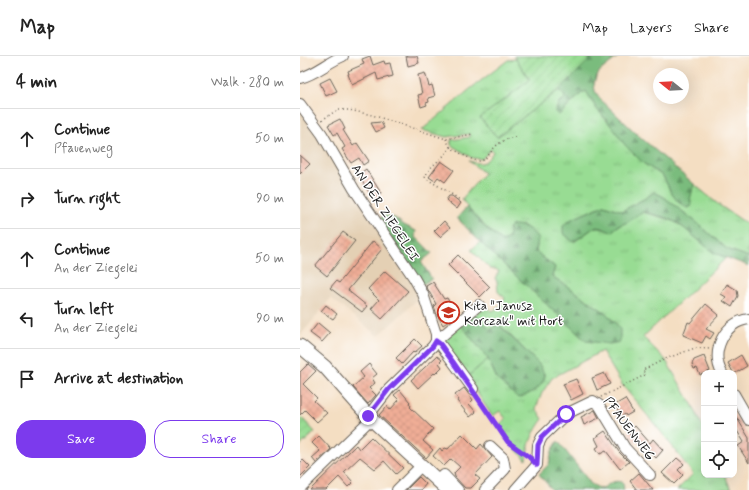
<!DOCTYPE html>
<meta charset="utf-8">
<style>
:root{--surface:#fff;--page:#f2f2f2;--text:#222;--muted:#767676;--line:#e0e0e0;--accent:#7c3aed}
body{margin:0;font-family:Mynerve,sans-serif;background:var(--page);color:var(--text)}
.controls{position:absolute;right:12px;bottom:12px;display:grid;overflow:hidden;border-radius:8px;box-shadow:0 4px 16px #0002}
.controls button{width:36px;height:36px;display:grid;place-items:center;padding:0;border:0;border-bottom:1px solid var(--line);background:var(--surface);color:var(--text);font:20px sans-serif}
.compass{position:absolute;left:353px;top:12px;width:36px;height:36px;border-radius:50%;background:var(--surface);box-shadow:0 4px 16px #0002;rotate:288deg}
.stop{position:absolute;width:12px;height:12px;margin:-9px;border:3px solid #7c3aed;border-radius:50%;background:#fff}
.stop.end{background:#7c3aed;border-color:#fff;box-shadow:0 1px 4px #0008}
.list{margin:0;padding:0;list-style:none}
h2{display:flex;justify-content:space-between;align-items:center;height:52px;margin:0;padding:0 16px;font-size:17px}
h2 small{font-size:13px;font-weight:400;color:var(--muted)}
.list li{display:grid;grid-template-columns:26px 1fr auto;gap:12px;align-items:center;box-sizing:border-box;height:60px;padding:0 16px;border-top:1px solid var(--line)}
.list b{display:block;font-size:15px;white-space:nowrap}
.list p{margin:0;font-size:13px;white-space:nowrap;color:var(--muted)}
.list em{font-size:13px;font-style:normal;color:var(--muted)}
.actions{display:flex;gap:8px;padding:12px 16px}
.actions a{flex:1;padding:9px 0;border:1px solid var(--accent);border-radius:16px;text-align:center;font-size:14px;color:var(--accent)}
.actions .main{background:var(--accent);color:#fff}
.icon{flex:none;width:22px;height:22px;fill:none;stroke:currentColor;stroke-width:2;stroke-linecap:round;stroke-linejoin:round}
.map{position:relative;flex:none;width:449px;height:434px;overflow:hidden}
header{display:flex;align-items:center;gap:24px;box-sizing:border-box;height:56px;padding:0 20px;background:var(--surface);border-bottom:1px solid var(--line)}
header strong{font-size:19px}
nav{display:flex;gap:22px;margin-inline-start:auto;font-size:14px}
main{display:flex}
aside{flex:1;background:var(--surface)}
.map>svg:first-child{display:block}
</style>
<header>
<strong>Map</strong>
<nav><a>Map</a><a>Layers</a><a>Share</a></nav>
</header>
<main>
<aside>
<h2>4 min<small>Walk · 280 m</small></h2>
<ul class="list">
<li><svg class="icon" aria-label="ahead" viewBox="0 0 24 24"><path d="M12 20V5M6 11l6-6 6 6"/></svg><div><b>Continue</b><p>Pfauenweg</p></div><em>50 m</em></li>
<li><svg class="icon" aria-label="right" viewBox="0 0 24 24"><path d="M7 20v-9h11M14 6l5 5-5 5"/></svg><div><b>Turn right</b></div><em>90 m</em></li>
<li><svg class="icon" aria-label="ahead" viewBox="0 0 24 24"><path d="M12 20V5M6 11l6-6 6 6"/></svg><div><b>Continue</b><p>An der Ziegelei</p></div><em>50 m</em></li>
<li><svg class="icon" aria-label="left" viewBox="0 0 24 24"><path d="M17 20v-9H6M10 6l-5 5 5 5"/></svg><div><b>Turn left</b><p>An der Ziegelei</p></div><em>90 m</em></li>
<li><svg class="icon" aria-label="arrive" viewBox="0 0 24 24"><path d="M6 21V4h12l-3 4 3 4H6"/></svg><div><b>Arrive at destination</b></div></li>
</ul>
<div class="actions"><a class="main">Save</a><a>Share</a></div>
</aside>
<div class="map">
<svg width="449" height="434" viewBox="0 0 449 434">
<defs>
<pattern id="grass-tufts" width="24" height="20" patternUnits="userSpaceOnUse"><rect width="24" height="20" fill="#98dc93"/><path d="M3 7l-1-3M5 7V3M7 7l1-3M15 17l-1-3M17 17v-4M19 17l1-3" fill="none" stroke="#82bc7e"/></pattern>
<pattern id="forest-firs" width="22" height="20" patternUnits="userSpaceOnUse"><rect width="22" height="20" fill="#7abc7d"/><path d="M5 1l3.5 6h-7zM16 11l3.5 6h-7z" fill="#639866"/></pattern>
<pattern id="park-crowns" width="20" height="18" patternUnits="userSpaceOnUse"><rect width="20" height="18" fill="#98dc93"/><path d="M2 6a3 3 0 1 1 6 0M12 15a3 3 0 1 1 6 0" fill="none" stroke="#82bc7e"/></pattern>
<pattern id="garden-furrows" width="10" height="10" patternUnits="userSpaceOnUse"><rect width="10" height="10" fill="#98dc93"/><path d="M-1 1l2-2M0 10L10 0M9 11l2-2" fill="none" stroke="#82bc7e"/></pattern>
<pattern id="building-cross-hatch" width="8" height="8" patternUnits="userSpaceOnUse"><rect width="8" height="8" fill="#f0ad96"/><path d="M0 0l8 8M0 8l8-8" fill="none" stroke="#cd9481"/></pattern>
</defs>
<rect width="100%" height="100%" fill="#fff"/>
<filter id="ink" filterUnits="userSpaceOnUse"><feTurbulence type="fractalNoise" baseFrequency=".025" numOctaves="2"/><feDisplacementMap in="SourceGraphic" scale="8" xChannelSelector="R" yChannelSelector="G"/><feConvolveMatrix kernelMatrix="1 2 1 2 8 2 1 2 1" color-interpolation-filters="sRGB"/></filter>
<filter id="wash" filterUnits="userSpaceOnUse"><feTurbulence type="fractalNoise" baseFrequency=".012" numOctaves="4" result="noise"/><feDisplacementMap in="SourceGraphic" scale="16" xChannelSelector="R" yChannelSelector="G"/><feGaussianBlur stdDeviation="0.9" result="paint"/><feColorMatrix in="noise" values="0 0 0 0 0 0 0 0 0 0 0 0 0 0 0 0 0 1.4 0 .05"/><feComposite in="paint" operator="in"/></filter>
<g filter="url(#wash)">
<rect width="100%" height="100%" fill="#f4dec2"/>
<path fill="#e4d0b4" d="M0,53l121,187 -43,40 -47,-38 -31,38z"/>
<path fill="url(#grass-tufts)" stroke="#5a7c58" d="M216,3l14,21 -50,38 17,19 62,-47 5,5 1,3 -3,3 -3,14 23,-22 4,-3 10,18 47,55 20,13 9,18 15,14 7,-24 25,21 30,20v32l-22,-8 -31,-27 -32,-25 -10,-5 -10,7 -22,12 -18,-6 -34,15 4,22 21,-15 16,4c9,-7 22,-12 32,-19 12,4 25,5 35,12 18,11 27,25 48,34l-83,79 22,22 27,45 12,25v46h21l6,15h-54l16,-16 -27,-36 -43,-52 -21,-35 -50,27 -10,15 -6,15 7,11c-10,13 -15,25 -17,41l-15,-16 -5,-10 -7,-9 7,-6 -6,-8 -8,5 -25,-39 21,-18 9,20 48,-3 -6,-12 -40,-40 -9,6 -15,-16 12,-8 5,5c7,-3 10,-6 13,-13l-7,-6 -1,-10 -2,-4 4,-7 -4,-2h-5l-19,-19 9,-8 106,99 34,-13 -14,-15 -54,-37 3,-9 -19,-15 2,-14 -15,-13 -14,3v10l-7,3c-15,-12 -30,-25 -40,-42l22,-26 -15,-12c14,4 16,3 24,-9l-2,-3 -9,10 -10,-1 -21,-13v-5l19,-3 -1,-3 -23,3 -24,-7 48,-41 38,-29z"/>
<path fill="url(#forest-firs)" stroke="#4b6c4c" d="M288,0h31l-19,15 -4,6 -2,7 1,7 6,9 37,35 56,49 -4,16 2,6 -5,2 -9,-6 -6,-8 -9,-18 -20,-13 -18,-18 -15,-21 -14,-16 -10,-17 -4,2 -23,22 -4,-3 4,-10 3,-1 3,-3 -1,-3 -5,-5 31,-31z
M354,136l10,5 32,25 31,27 22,8v9l-35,-13 -35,-29 -12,-6 -24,-6 -15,10 -10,4 -7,6 -9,-4 -7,-1 -22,15 -10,-9v-7l7,-6 34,-15 18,6 22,-12z
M167,151l19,21 16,13 7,-3v-10l4,-3c13,0 17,4 25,13l-2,14 19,15 -3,9 54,37 14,15v14l-10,2 -24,-3 -101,-94 -28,-29z
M85,159l10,3 9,7 12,6 -1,5 17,17 -11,9 11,17 -11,6 -40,-63 1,-6z
M175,258l15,16 8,-6 41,40 6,12c-3,13 -15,18 -27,22l-21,-19 -9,-20 -27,-34z
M258,385l33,43 10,5c8,-4 13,-11 22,-6l1,7h-72l-13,-16 10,-10 3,-13z"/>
<path fill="url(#park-crowns)" stroke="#5a7c58" d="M161,269l27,34 -21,18 -25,-37z"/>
<path fill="url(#garden-furrows)" stroke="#5a7c58" d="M214,0h74l2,3 -31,31 -62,47 -17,-19 50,-38z
M1,361l14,15 -15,14v-28z"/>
<g id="blocks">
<path fill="url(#building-cross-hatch)" d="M70,0l3,9 11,-4 1,3 5,-1 3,13 -15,4 -2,-7 -24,12 -4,-11h1l-1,-3 16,-7 -2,-5z
M106,0h11l2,7 -11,3z
M125,17l4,13 3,-1 3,11 -7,2 1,4 -3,1 1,2 -6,2 -3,-12 4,-1 -4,-19z
M30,22l7,13 -11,5 -6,-13z
M40,63l5,10 -2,1 10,16 4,-3 12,18 -6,4 -4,-7 -8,5 -9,-14 3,-2 -8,-14 -3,2 -6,-10z
M81,66l3,6 -8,4 -5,-9z
M0,99l10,9 -10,10z
M141,105l13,9 -9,12 -7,-5 -3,4 -6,-4z
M66,113l15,24 -8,5 -15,-23z
M149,140h3l9,7 -4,6 -11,-9z
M144,165l6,7 -10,9 -6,-6z
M43,176l12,9 -28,35 -12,-10z
M73,185l9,8 -34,41 3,2v1l16,13 -5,6 -32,-24 6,-7 3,2z
M158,199l32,32 -10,10 -32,-32z
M85,215l23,20 -26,28 -11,-10 8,-9 -11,-11z
M133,226l11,17 3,-1 10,17 -14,10 -6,-10 -3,-9 2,-2 -10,-18z
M427,228l10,6 1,6 -6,11 -9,-6 3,-4 -5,-3z
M406,248l13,11 -13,14 8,4 -4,6 -4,-3 -4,7 -19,-8 5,-13 2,1z
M26,249l11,9 -4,5 -12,-8z
M18,267l12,10 -8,9 -12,-9z
M115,283l7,7 -8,7 -1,-1 -11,12 -6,-6z
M441,299l6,11 -13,8 -6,-11z
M137,300l5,4 -3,3 3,4 -7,7 -1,-1 -16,15 -7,-8z
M404,300l6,15 -10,4 -3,-7 -3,1 -2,-5 2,-4z
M8,308l8,7 -13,13 14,14 -3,3 13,12 -10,9 -12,-12 -5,5v-43z
M69,308l8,10 -5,4 3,5 -6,5 7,7 -8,9 -15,-17 11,-10 -4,-5z
M304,317l6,11 -13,6 -5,-12z
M276,323l7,15 -12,6 -8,-16z
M164,332l9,12 -4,4 7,8 -6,5 -13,-16 2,-1 -4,-5z
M100,334l10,12 -1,1 2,3 -1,1 23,22 -10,12 10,9 -7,8 -47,-43 8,-9 3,4 9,-10 -5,-5z
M325,343l8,13 -7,4 -1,-2 -4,3 -6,-12z
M295,354l4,8 -15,7 -3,-8z
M434,357l15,25v25l-11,-17 6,-4 -10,-16z
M335,370l15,17 3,-4 10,11 -7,8 -17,-17 -3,2 -8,-11z
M305,375l14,21 10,10 -9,7 -14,-18 -6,3 -4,-6 3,-2 -4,-8z
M162,378l15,15 4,-5 11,13 -17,18 5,4 -9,9h-6l-10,-11 -1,-4 6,-6 -9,-8 -7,7 -11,-10 7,-8 2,3 3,-3 3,1z
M19,380l12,13 -15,14 -4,-5 8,-7 -8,-8z
M71,381l32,31 -7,6 -12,-13 -9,8 -15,-12 -16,15 9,10 -5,5 -9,-10 -13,13h-16l46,-45 3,4z
M377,402l7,6 -6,6 5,5 -9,9 -12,-11z
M3,404l7,7 -10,10v-14z
M339,417l14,17h-16l-7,-9z
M119,421l7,7 -5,6h-15z"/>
</g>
</g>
<g filter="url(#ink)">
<use href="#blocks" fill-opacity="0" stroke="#686056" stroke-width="1"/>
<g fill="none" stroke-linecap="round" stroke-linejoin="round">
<defs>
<path id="minor" d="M0,22c16,-4 28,-16 43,-22
M0,48l22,30 32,55 60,89 9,16 13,40v7l-3,5 -44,43 -21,27
M422,317c-12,-21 2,-51 27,-54
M173,333l-33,-45 -4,-3 43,-36
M434,338l15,26
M138,425l6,-6 14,15
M0,432l71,-69
M97,434l24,-24
M185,434l20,-21 -2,-11 -13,-12
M215,434l22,-25 1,-20 4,-8 24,-23 27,-13 6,4 26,43 25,27"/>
<path id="major" d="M0,290l25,21 46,52 77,71"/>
</defs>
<use href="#minor" stroke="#686056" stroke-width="12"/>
<use href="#major" stroke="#686056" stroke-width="15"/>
<path stroke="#686056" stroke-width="1.5" stroke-dasharray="1 3" stroke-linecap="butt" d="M22,64l15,-10h12l23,5 74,24 27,-5
M146,83l4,8c-5,12 -21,17 -25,31l22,13 13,9
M150,91c7,4 14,9 22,12 12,6 15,-3 22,-11 6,-6 13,-10 22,-11
M177,340l31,45 21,15
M301,341l44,-22 -2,-5 22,-11 30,-11 15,1"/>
<use href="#minor" stroke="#fff" stroke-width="10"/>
<use href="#major" stroke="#fff" stroke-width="13"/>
</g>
</g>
<g fill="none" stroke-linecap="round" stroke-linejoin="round" filter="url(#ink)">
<path stroke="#7c3aed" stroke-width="5" d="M68,360l21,-27 44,-43 3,-5 4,3 13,18 55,80 21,15 8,8 1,-20 4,-8 24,-23"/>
</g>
<defs>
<symbol id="school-ring" viewBox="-11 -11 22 22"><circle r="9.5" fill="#fff" stroke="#c8321e" stroke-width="1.5"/><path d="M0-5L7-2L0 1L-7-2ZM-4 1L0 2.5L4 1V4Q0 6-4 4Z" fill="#c8321e"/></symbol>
</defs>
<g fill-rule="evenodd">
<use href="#school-ring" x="136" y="244" width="25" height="25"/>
</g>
<g text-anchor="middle" stroke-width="3" stroke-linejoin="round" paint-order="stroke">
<g font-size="13" fill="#1c1c1c" stroke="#fff">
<text transform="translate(86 156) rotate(57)" y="5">AN DER ZIEGELEI</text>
<text transform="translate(330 372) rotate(53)" y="5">PFAUENWEG</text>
</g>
<g font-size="13" fill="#1c1c1c" stroke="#fff" text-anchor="start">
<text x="164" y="254">Kita "Janusz<tspan x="164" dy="15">Korczak" mit Hort</tspan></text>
</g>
</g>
</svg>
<div class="controls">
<button>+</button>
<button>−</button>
<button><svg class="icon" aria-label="locate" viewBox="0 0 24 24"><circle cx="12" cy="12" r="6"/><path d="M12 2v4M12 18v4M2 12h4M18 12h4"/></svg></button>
</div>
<svg class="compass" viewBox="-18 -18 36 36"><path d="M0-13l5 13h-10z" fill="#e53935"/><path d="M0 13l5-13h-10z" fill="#767676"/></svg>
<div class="stop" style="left:266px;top:358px"></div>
<div class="stop end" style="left:68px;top:360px"></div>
</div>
</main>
